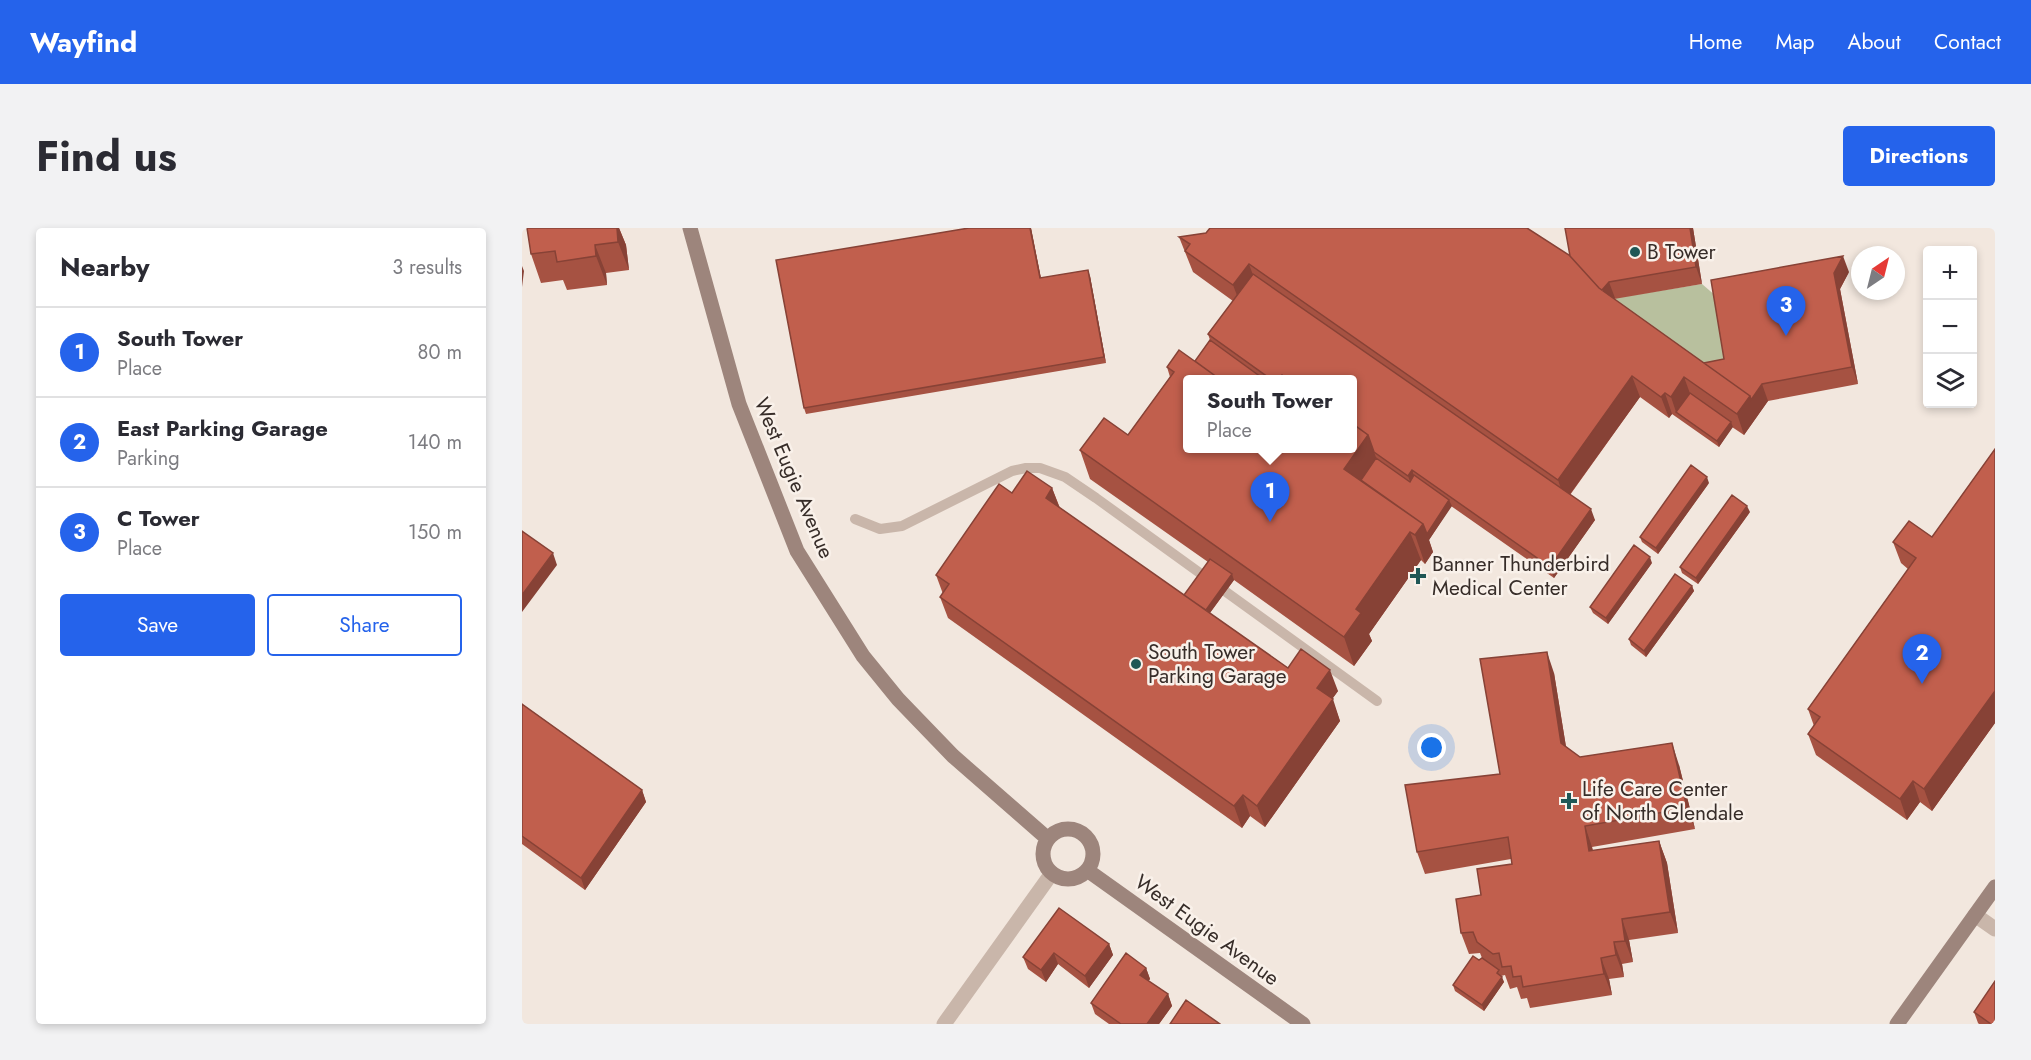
<!DOCTYPE html>
<meta charset="utf-8">
<style>
:root{--surface:#fff;--page:#f2f2f3;--text:#2b2b33;--muted:#7c7c81;--line:#e1e1e2;--accent:#2563eb}
body{margin:0;font-family:Jost,sans-serif;background:var(--page);color:var(--text)}
.controls{position:absolute;right:18px;top:18px;display:grid;overflow:hidden;border-radius:6px;box-shadow:0 3px 9px #0003}
.controls button{width:54px;height:54px;display:grid;place-items:center;padding:0;border:0;border-bottom:2px solid var(--line);background:var(--surface);color:var(--text);font:30px sans-serif}
.compass{position:absolute;left:1329px;top:18px;width:54px;height:54px;border-radius:50%;background:var(--surface);box-shadow:0 3px 9px #0003;rotate:35deg}
.you{position:absolute;left:910px;top:520px;width:21px;height:21px;margin:-15px;border:4px solid #fff;border-radius:50%;background:#1a73e8;box-shadow:0 0 0 9px #1a73e833}
.badge{display:grid;place-items:center;width:39px;height:39px;border-radius:50%;background:var(--accent);color:#fff;font-size:20px;font-weight:700}
.pin{position:absolute;translate:-50% -50px;filter:drop-shadow(0 2px 3px #0008)}
.pin::after{content:'';position:absolute;top:32px;width:21px;height:18px;background:inherit;clip-path:polygon(0 0,100% 0,50% 100%)}
.popup{position:absolute;left:661px;top:147px;width:174px;height:78px;box-sizing:border-box;display:grid;place-content:center;border-radius:6px;background:var(--surface);filter:drop-shadow(0 2px 4px #0005);font-size:20px;white-space:nowrap;color:var(--muted)}
.popup b{font-size:22px;color:var(--text)}
.popup::after{content:'';position:absolute;left:50%;top:100%;margin-left:-12px;border:12px solid transparent;border-top-color:var(--surface)}
.list{margin:0;padding:0;list-style:none}
h2{display:flex;justify-content:space-between;align-items:center;height:78px;margin:0;padding:0 24px;font-size:26px}
h2 small{font-size:20px;font-weight:400;color:var(--muted)}
.list li{display:grid;grid-template-columns:39px 1fr auto;gap:18px;align-items:center;box-sizing:border-box;height:90px;padding:0 24px;border-top:2px solid var(--line)}
.list b{display:block;font-size:22px;white-space:nowrap}
.list p{margin:0;font-size:20px;white-space:nowrap;color:var(--muted)}
.list em{font-size:20px;font-style:normal;color:var(--muted)}
.actions{display:flex;gap:12px;padding:18px 24px}
.actions a{flex:1;padding:14px 0;border:2px solid var(--accent);border-radius:6px;text-align:center;font-size:21px;color:var(--accent)}
.actions .main{background:var(--accent);color:#fff}
.icon{flex:none;width:33px;height:33px;fill:none;stroke:currentColor;stroke-width:2;stroke-linecap:round;stroke-linejoin:round}
.map{position:relative;flex:none;width:1473px;height:796px;overflow:hidden;border-radius:6px}
header{display:flex;align-items:center;gap:36px;box-sizing:border-box;height:84px;padding:0 30px;background:var(--accent);color:#fff}
header strong{font-size:28px}
nav{display:flex;gap:33px;margin-inline-start:auto;font-size:21px}
.intro{display:flex;align-items:center;justify-content:space-between;box-sizing:border-box;height:144px;padding:0 36px}
h1{margin:0;font-size:42px}
.button{padding:15px 27px;border-radius:6px;background:var(--accent);color:#fff;font-size:21px;font-weight:700}
main{display:flex;gap:36px;padding:0 36px}
aside{flex:1;background:var(--surface);border-radius:6px;box-shadow:0 3px 9px #0003}
.map>svg:first-child{display:block}
</style>
<header>
<strong>Wayfind</strong>
<nav><a>Home</a><a>Map</a><a>About</a><a>Contact</a></nav>
</header>
<div class="intro"><h1>Find us</h1><a class="button">Directions</a></div>
<main>
<aside>
<h2>Nearby<small>3 results</small></h2>
<ul class="list">
<li><span class="badge">1</span><div><b>South Tower</b><p>Place</p></div><em>80 m</em></li>
<li><span class="badge">2</span><div><b>East Parking Garage</b><p>Parking</p></div><em>140 m</em></li>
<li><span class="badge">3</span><div><b>C Tower</b><p>Place</p></div><em>150 m</em></li>
</ul>
<div class="actions"><a class="main">Save</a><a>Share</a></div>
</aside>
<div class="map">
<svg width="1473" height="796" viewBox="0 0 1473 796">
<rect width="100%" height="100%" fill="#f2e7de"/>
<path fill="#b8c09e" d="M1180,56l15,13 13,78 -23,5 -101,-71 9,-11z"/>
<g fill="none" stroke-linecap="round" stroke-linejoin="round">
<path stroke="#c9b6aa" stroke-width="10" d="M333,291l25,10 22,-3 110,-55 14,-3h14l25,9 31,21 281,203"/>
<path stroke="#c9b6aa" stroke-width="15" d="M1453,687l20,14
M422,796l108,-151"/>
<path stroke="#9d857c" stroke-width="15" d="M168,0l49,176 58,147 66,105 35,43 55,57 95,83
M521 626a25 25 0 1 1 50 0a25 25 0 1 1-50 0Z
M565,642l216,154
M1375,796l98,-137"/>
</g>
<path fill="#a65242" fill-rule="evenodd" d="M5,0h92l7,17 3,25 -23,3 1,12 -40,5 -4,-10 -22,3 -10,-29z
M447,0h62l10,50 49,-2 16,87 -300,51 -2,-6z
M1043,0h128l9,56 -88,15 90,64 20,-4 125,-87 -9,17 18,95 -90,17 -24,34 -12,-8 -13,20 -47,-33 -3,4 -29,-21 -70,98 25,25 -41,58 -103,-72 -22,34 4,12 -8,12 -4,-4 -52,74 3,7 -18,25 -120,-86 -24,33 78,55 50,23 -6,8 8,22 -75,106 -15,-11 -8,12 -294,-210 -8,-21 3,-3 -7,-19 76,-82 40,-5 8,20 124,87 24,-33 -118,-83 -10,-29 48,-15 42,-58 -3,-10 28,-6 15,-21 -2,-6 25,-33 -40,-29 -14,-35 27,-4 364,23zM666,152h165l-165,68z
M1473,221v274l-63,88 -12,-9 -13,18 -91,-65 -8,-21 6,-8 -6,-17 100,-140 -7,-6 -8,-21 39,-5z
M1187,255l-51,71 -16,-12 -2,-5z
M1228,284l-52,72 -16,-11 -2,-6z
M1130,335l-44,61 -15,-11 -3,-6z
M1170,358l2,5 -48,66 -15,-12 -2,-6z
M1032,445l12,74 14,10 99,8 16,64 -103,18 1,4 66,-10 8,22 11,70 -49,7 4,22 -11,2 2,13 -15,2 3,16 -82,13 -3,-10 -6,1 -4,-12 -7,2 -5,-14 -4,1 3,6 -20,29 -29,-20 -2,-6 29,-27 -2,-5 -11,1 -8,-21 20,-38 31,-31 -1,-5 -86,15 -8,-22 83,-78z
M0,476l120,86 4,12 -61,88 -63,-46z
M587,716l4,11 -24,33 -31,-24 -12,18 -18,-13 -5,-12z
M624,740l4,11 -2,2 20,13 4,12 -13,18h-50l-14,-10 -4,-11z
M1452,784l21,12h-16l-1,-1z"/>
<path fill="#874236" d="M95,0h2l7,17 3,25 -11,-28z
M508,0h1l11,56 -2,-6z
M1168,0h3l9,56 -6,-17z
M73,17l11,28 1,12 -11,-29z
M1321,28l6,16 -9,17 18,95 -6,-17 -18,-94z
M727,36l8,22 -16,20 -8,-21z
M0,38l2,5 -2,16z
M566,42l2,6 16,87 -2,-6z
M1087,54l6,16 -9,11 -6,-16z
M1110,148l8,21 -75,104 -7,-21z
M1162,149l8,22 -16,13 -5,-15z
M1240,156l6,17 -24,34 -7,-21 13,-18z
M1143,165l7,21 -3,4 -8,-21z
M1209,194l2,5 -14,20 -2,-6z
M846,207l10,28 -21,32 -13,-26z
M890,242l4,11 -4,6 -4,-11z
M1185,249l2,6 -51,71 -2,-6z
M530,260l8,21 -14,-11z
M927,272l3,6 -23,34 4,12 -8,12 -10,-29 8,-11z
M1225,278l3,6 -52,72 -2,-6z
M1069,281l4,11 -41,58 -4,-11z
M888,304l11,28 -52,74 3,7 -18,25 -10,-29 12,-28z
M31,325l4,12 -35,47v-17z
M1128,329l2,6 -44,61 -2,-6z
M710,346l2,6 -33,45 -2,-6z
M1170,358l2,5 -48,66 -2,-6z
M1025,424l7,21 15,92 -8,-22z
M808,442l8,21 -13,18 -8,-21z
M1473,463v32l-63,88 -8,-22z
M811,471l7,22 -75,106 -8,-21z
M1150,515l7,22 16,64 -8,-21z
M1391,553l7,21 -13,18 -7,-21z
M120,562l4,12 -61,88 -4,-12z
M721,567l7,21 -8,12 -8,-22z
M1063,598l7,21 5,25 -8,-21z
M1137,613l8,22 11,70 -8,-21z
M1100,691l7,21 4,22 -8,-21z
M1092,714l8,22 2,13 -8,-22z
M587,716l4,11 -24,33 -4,-12z
M532,725l4,11 -12,18 -5,-12z
M1079,730l8,21 3,16 -8,-21z
M624,740l4,11 -6,8 -4,-12z
M980,749l2,5 -20,29 -2,-6z
M646,766l4,12 -13,18h-12z"/>
<path fill="#c15f4d" stroke="#874236" stroke-width="1.5" d="M5,0h90l1,14 -23,3 1,11 -39,6 -2,-11 -24,3z
M447,0h61l10,50 48,-8 16,87 -300,51 -28,-148z
M688,0h317l42,27 30,33 151,108 -13,18 -53,-37 -13,20 -6,-4 -4,4 -29,-21 -74,104 -309,-216 -16,21 -48,-34 5,-7 -11,-7 27,-4z
M1043,0h125l6,39 -87,15 -7,8 -3,-2 -29,-32z
M1321,28l-9,17 18,94 -90,17 -11,16 -1,-4 -46,-33 20,-4 -13,-79z
M731,46l338,235 -41,58 -138,-97 -4,6 -34,-24 -6,-17 -15,-11v-44h-64l-7,-5 -3,5h-7l-64,-46z
M688,112l55,40h-44l-26,-19z
M657,122l42,30h-33v68h165v-24l15,11 -24,34 79,55 -8,11 -5,-3 -54,77 5,4 -17,24 -264,-187 24,-32 24,17 46,-63 -7,-5z
M760,147l7,5h-10z
M1168,165l41,29 -14,19 -41,-29z
M1473,221v242l-71,98 -11,-8 -13,18 -92,-65 12,-17 -12,-8 108,-151 -23,-16 16,-21 23,16z
M854,230l34,24 4,-7 35,25 -22,34 -4,-10 -62,-44z
M1169,237l16,12 -51,71 -16,-11z
M505,243l25,17 -6,10 242,170 13,-19 29,21 -13,18 16,11 -76,107 -14,-11 -9,11 -294,-209 9,-13 -13,-9 63,-91 13,9z
M1210,267l15,11 -51,72 -16,-11z
M0,303l31,22 -31,42z
M1112,317l16,12 -44,61 -16,-11z
M688,331l22,15 -26,36 -22,-15z
M1153,346l17,12 -48,65 -15,-12z
M1025,424l14,91 19,14 92,-14 15,65 -102,18 4,25 70,-10 11,71 -48,7 3,22 -11,1 2,13 -15,3 3,16 -81,13 -2,-11 -8,1 -2,-11 -9,1 -3,-14 -6,1 -16,-12 -4,-10 -12,1 -5,-34 25,-4 -4,-26 35,-5 -4,-27 -91,15 -12,-67 95,-11 -20,-115z
M0,476l120,86 -61,88 -59,-42z
M537,680l50,36 -24,32 -31,-23 -13,17 -18,-13z
M604,725l20,15 -6,7 28,19 -21,30h-26l-30,-21z
M951,728l6,4 3,-2 17,12 -2,3 5,4 -20,28 -29,-20z
M1473,753v43h-4l-17,-12z
M664,772l34,24h-50z"/>
<g fill="#205756" stroke="#f9f1ea" stroke-width="2">
<circle cx="1113" cy="24" r="6"/>
<path d="M893 339h6v6h6v6h-6v6h-6v-6h-6v-6h6z"/>
<circle cx="614" cy="436" r="6"/>
<path d="M1044 564h6v6h6v6h-6v6h-6v-6h-6v-6h6z"/>
</g>
<g text-anchor="middle" stroke-width="5" stroke-linejoin="round" paint-order="stroke">
<g font-size="21" fill="#372d29" stroke="#f9f1ea" text-anchor="start">
<text x="1125" y="31">B Tower</text>
<text x="910" y="343">Banner Thunderbird<tspan x="910" dy="24">Medical Center</tspan></text>
<text x="626" y="431">South Tower<tspan x="626" dy="24">Parking Garage</tspan></text>
<text x="1060" y="568">Life Care Center<tspan x="1060" dy="24">of North Glendale</tspan></text>
</g>
<g font-size="21" fill="#372d29" stroke="#f9f1ea">
<text transform="translate(272 250) rotate(67)" y="7">West Eugie Avenue</text>
<text transform="translate(685 702) rotate(36)" y="7">West Eugie Avenue</text>
</g>
</g>
</svg>
<div class="controls">
<button>+</button>
<button>−</button>
<button><svg class="icon" aria-label="layers" viewBox="0 0 24 24"><path d="M12 4l9 5-9 5-9-5zM3 14l9 5 9-5"/></svg></button>
</div>
<svg class="compass" viewBox="-18 -18 36 36"><path d="M0-13l5 13h-10z" fill="#e53935"/><path d="M0 13l5-13h-10z" fill="#7c7c81"/></svg>
<div class="you"></div>
<div class="pin badge" style="left:748px;top:294px">1</div>
<div class="popup"><b>South Tower</b>Place</div>
<div class="pin badge" style="left:1400px;top:456px">2</div>
<div class="pin badge" style="left:1264px;top:108px">3</div>
</div>
</main>
